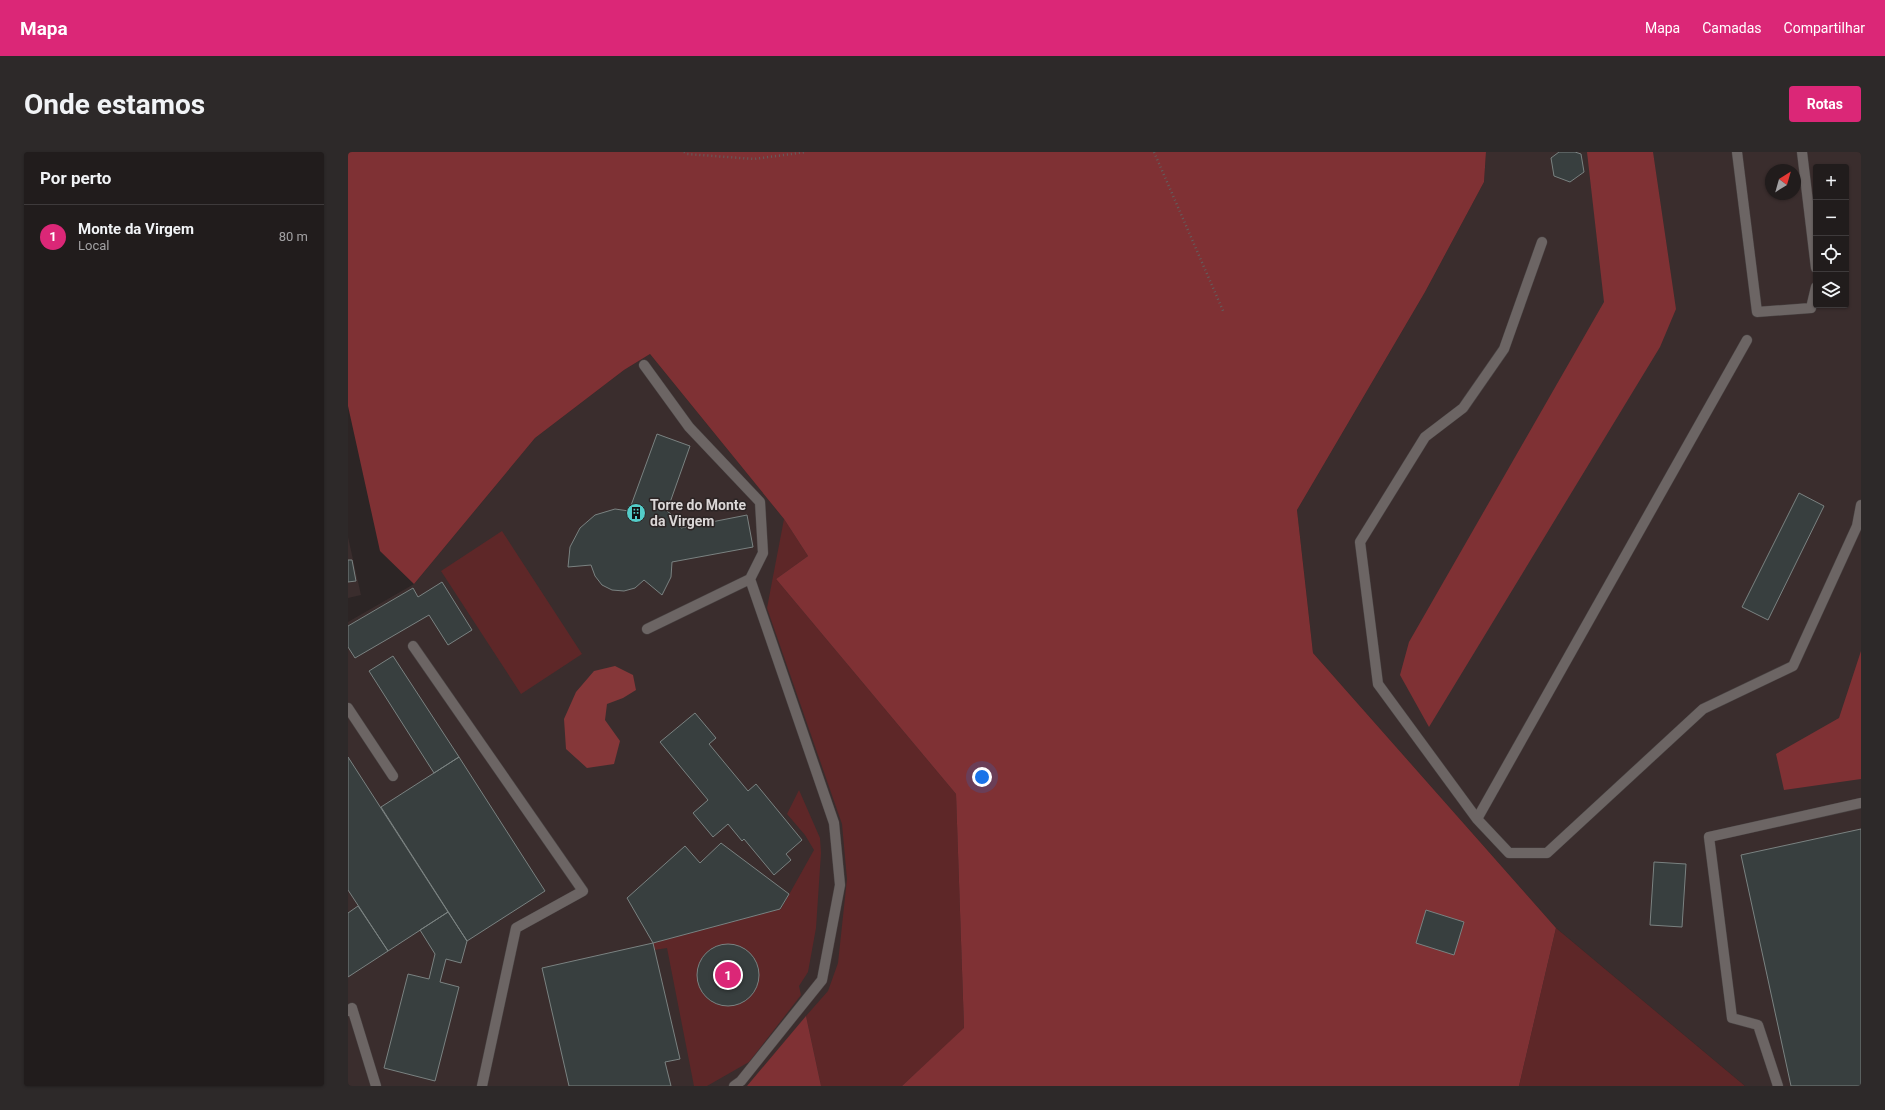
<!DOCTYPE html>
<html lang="pt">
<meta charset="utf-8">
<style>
:root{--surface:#211c1c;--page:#2d2929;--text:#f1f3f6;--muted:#a2a1a3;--line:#3e3a3b;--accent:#db2777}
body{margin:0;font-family:Roboto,sans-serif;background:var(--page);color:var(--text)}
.controls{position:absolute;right:12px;top:12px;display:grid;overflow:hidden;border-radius:4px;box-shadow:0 1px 3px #0004}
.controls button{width:36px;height:36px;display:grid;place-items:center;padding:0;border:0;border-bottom:1px solid var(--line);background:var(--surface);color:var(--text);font:20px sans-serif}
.compass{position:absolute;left:1417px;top:12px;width:36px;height:36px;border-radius:50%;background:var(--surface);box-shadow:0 1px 3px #0004;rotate:37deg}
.you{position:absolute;left:634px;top:625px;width:14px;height:14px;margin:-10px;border:3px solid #fff;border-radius:50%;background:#1a73e8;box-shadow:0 0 0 6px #1a73e833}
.badge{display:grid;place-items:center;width:26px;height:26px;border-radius:50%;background:var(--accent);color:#fff;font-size:13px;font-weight:700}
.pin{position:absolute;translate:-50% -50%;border:2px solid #fff;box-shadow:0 1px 4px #0006}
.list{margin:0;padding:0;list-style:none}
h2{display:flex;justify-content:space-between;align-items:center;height:52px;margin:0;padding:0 16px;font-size:17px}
h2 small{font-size:13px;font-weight:400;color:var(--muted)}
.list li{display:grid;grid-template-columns:26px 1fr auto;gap:12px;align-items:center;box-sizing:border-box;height:64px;padding:0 16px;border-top:1px solid var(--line)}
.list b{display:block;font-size:15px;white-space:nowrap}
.list p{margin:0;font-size:13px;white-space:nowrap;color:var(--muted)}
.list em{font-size:13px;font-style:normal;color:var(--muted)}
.icon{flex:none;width:22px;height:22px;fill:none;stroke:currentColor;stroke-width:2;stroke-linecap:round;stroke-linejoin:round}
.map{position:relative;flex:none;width:1513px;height:934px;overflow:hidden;border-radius:4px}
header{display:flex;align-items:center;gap:24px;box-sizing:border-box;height:56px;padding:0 20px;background:var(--accent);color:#fff}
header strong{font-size:19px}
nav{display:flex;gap:22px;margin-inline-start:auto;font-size:14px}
.intro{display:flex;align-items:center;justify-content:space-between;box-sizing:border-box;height:96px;padding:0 24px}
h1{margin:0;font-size:28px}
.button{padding:10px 18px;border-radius:4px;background:var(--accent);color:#fff;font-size:14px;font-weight:700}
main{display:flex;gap:24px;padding:0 24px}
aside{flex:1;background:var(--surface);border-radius:4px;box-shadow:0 1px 3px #0004}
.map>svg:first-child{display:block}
</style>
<header>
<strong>Mapa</strong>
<nav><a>Mapa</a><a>Camadas</a><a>Compartilhar</a></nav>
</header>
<div class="intro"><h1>Onde estamos</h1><a class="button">Rotas</a></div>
<main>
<aside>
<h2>Por perto<small></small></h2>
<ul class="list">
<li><span class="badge">1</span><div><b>Monte da Virgem</b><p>Local</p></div><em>80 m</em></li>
</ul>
</aside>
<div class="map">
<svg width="1513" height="934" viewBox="0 0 1513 934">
<rect width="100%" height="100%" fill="#2c2525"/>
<path fill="#3a2d2d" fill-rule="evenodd" d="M1138,0h375v934h-116l-189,-158 -243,-275 -16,-143 128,-218 59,-110zM1468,15h30v138h-30zM1423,18h24v24h-24z
M302,202l134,165 24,37 -32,23 180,215 10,292h-618v-464l66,-38 121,-146 89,-68z
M0,385l13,58 -13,3z"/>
<path fill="#5e2728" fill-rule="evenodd" d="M436,367l24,37 -32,23 180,215 8,235 -62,57h-81l-15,-70 22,-25 10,-28 9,-84 -5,-55 -75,-216z
M154,379l80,123 -61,40 -80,-123z
M451,638l21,48 1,15 -5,75 -8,44 -9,14 2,9 -52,67 -42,24h-13l-27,-138 -13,2 -1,-7 128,-34 33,-59 -9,-15 -18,-21zM381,792c24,6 38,23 25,47 -4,7 -11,12 -19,13 -36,7 -52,-39 -21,-57 4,-2 10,-2 15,-3z
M1208,776l189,158h-226z"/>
<path fill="#7f3134" d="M0,0h1138l-2,30 -59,110 -128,218 16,143 243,275 -37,158h-617l62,-58 -8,-234 -180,-215 32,-23 -24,-37 -134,-165 -26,16 -89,68 -121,146 -34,-33 -32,-145z
M1239,0h66l23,157 -16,38 -231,380 -29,-52 9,-33 195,-340z
M1513,499v128l-77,11 -8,-36 63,-36z
M458,864l15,70h-74z"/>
<path fill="#853739" d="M267,514l18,9 3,15 -13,8 -16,6 -2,16 15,21 -6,23 -27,4 -21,-19 -2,-30 12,-27 18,-21z"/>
<path fill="#383f3f" stroke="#7a8281" d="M1211,0h16l6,2 3,18 -14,10 -16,-6 -3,-18z
M309,282l33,12 -23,65 9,7 5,10 66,-13 6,32 -81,15 -1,15 -9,18 -18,-15 -9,8 -11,3 -12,-1 -10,-5 -7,-9 -4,-11 -23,2 2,-20 10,-19 15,-13 20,-6 14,2z
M1451,341l25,13 -56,114 -26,-13z
M0,408h4l4,21 -8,1z
M94,430l30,48 -24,15 -19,-30 -74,43 -7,-11v-21l65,-38 5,9z
M45,504l66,101 -25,16 -65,-102z
M347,561l21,25 -7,6 39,47 8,-7 46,56 -16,14 5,6 -17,15 -30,-36 -2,2 -14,-17 -15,13 -20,-24 15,-13 -48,-58z
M0,605l100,155 -60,39 -40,-61z
M111,605l86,134 -78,50 -86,-134z
M1513,677v257h-70l-50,-231z
M373,691l68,51 -9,15 -127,34 -26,-45 58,-52 15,17z
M1306,710l32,2 -4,63 -32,-2z
M10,754l30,45 -40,26v-64z
M1078,758l38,12 -10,33 -38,-12z
M100,760l19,29 -6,22 -15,-4 -6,23 19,5 -24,94 -51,-13 24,-94 21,5 6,-25 -15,-24z
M305,791l27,116 -15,3 6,24h-102l-27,-118z
M349 823a31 31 0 1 1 62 0a31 31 0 1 1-62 0Z"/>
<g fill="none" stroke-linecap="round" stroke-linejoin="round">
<defs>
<path id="minor" d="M1389,0l20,160 54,-4 5,-21
M1454,0l14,116
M1194,90l-38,107 -41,59 -38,29 -65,105 18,142 99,135 32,34h38l156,-144 90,-43 64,-140 4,-21
M296,213l45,62 71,75 3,51 -13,26
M299,477l103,-50 84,244 6,62 -18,95 -81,101 -7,5
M65,494l170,245 -67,37 -34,158
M0,556l45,68
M1129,667l270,-479
M0,859l4,-3 24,78
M1430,934l-20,-61 -26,-7 -23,-181 152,-34"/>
</defs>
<use href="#minor" stroke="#484242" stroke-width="11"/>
<path stroke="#635d5d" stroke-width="2.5" stroke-dasharray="1 3" stroke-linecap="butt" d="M336,0l3,2 67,5 52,-7
M806,0l70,161"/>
<use href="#minor" stroke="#6c6564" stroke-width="10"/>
</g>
<defs>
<symbol id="building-disc" viewBox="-11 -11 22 22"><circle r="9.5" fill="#53cdc9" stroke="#2c2525"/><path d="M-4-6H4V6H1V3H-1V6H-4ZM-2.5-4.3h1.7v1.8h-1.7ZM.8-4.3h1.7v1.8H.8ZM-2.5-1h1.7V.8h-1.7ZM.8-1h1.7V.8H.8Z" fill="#111"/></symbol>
</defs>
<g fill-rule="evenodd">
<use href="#building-disc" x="277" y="350" width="22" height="22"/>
</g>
<g text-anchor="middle" stroke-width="3" stroke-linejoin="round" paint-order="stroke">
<g font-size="14" font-weight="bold" fill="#dbd7d7" stroke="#2c2525" text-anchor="start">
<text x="302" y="358">Torre do Monte<tspan x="302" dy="16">da Virgem</tspan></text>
</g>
</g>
</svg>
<div class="controls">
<button>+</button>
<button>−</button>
<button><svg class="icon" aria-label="locate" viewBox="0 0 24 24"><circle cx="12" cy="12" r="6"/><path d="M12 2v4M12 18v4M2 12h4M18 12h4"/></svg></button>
<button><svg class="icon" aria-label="layers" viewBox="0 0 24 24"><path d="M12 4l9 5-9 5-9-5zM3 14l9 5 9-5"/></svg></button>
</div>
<svg class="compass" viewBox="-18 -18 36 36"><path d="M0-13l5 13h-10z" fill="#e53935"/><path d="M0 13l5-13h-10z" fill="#a2a1a3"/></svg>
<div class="you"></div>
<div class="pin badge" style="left:380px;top:823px">1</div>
</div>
</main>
